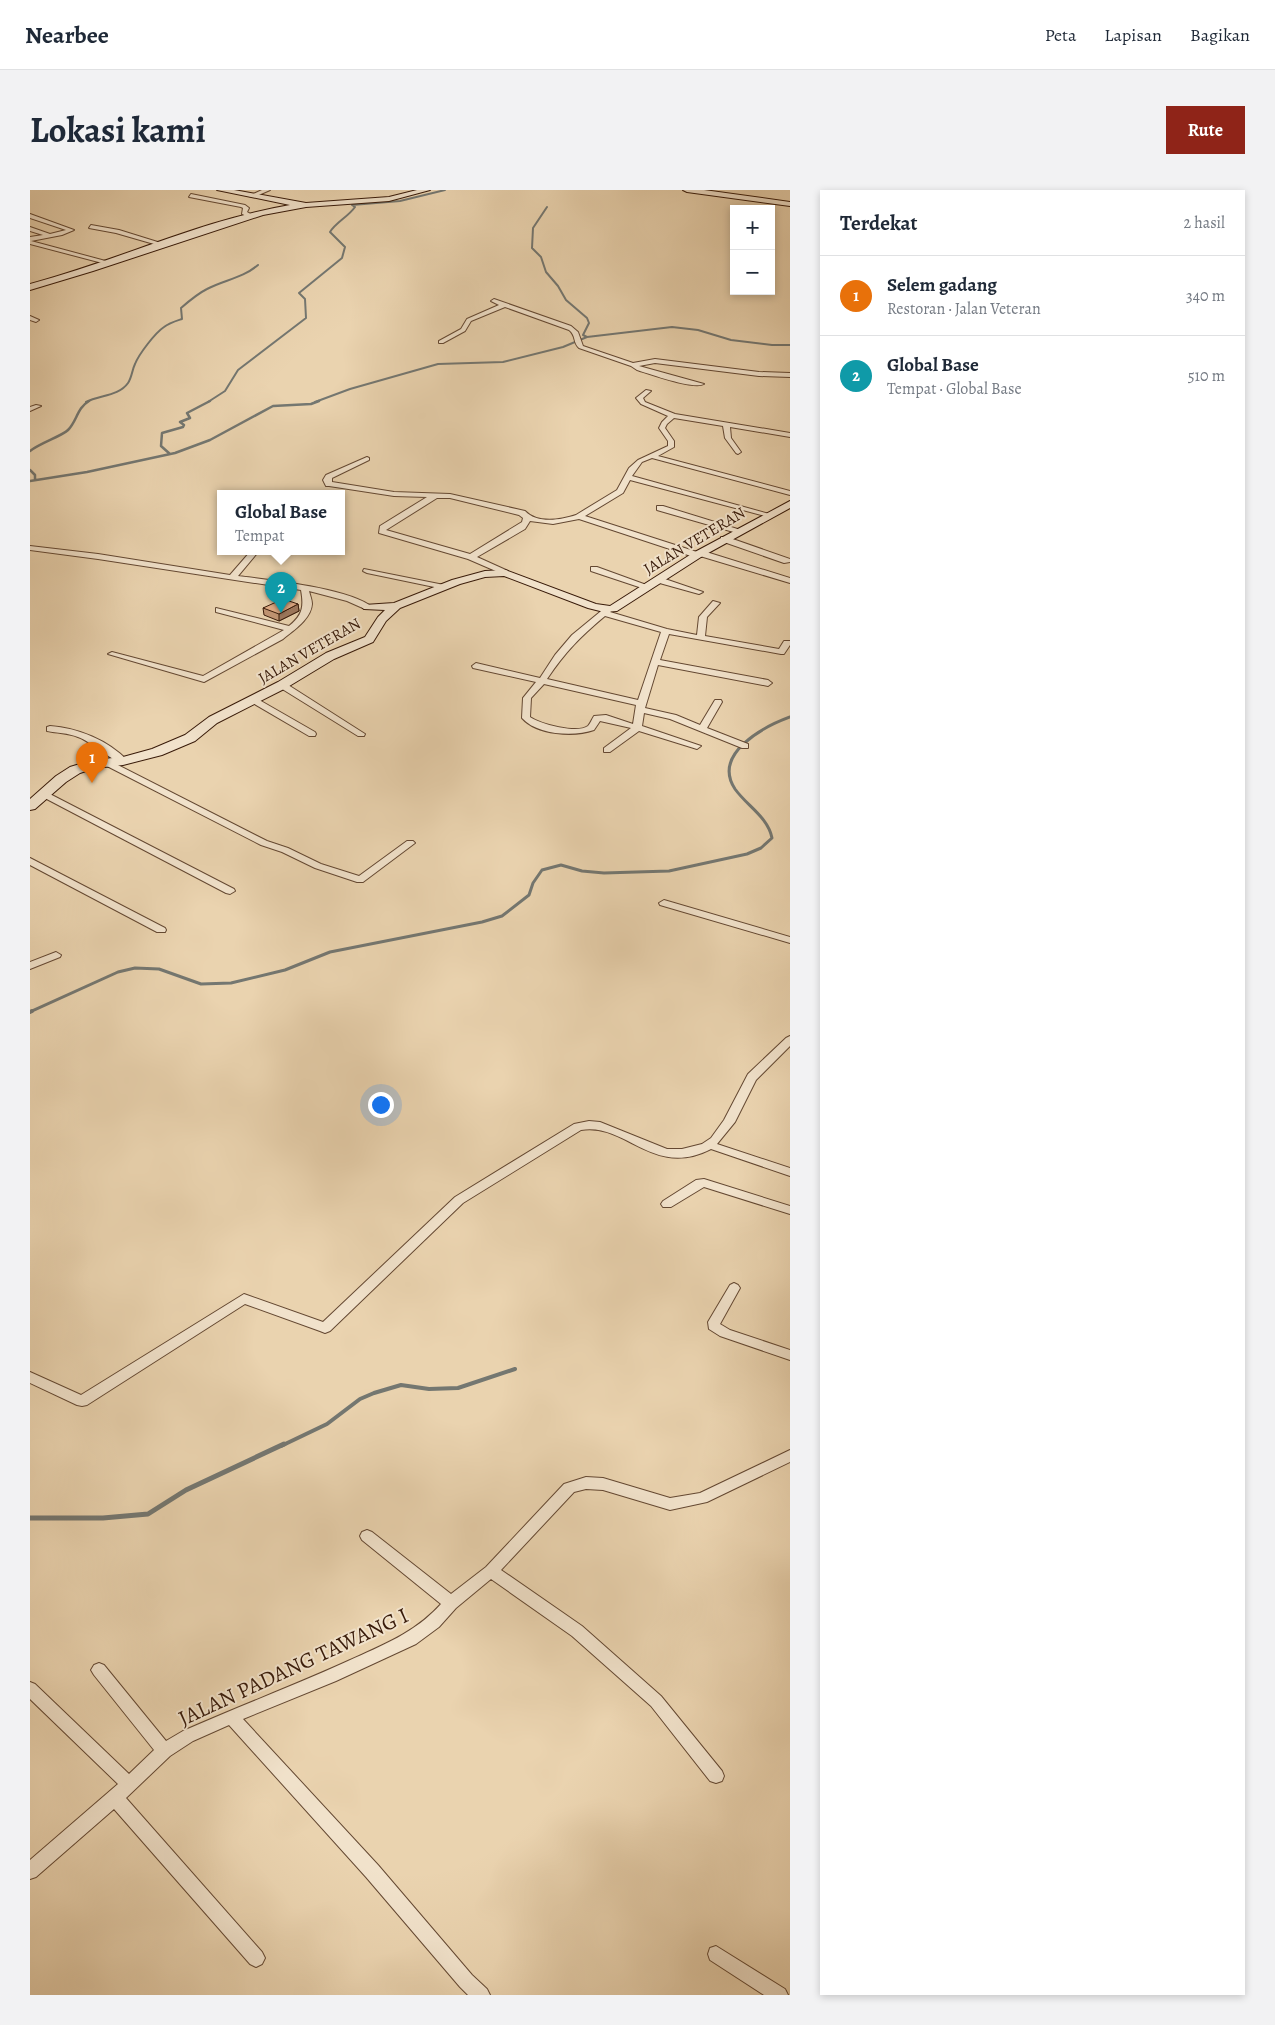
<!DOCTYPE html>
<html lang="id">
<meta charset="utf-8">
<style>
:root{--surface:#fff;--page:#f2f2f3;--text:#1f2937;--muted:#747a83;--line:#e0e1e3;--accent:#8f2418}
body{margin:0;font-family:Alegreya,serif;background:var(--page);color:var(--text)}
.controls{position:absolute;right:15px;top:15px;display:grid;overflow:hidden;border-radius:0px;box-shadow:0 2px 8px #0003}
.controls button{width:45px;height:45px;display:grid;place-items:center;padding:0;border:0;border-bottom:1px solid var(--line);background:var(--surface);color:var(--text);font:25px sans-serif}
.you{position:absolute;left:350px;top:914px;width:18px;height:18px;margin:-12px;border:4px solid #fff;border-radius:50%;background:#1a73e8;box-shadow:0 0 0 8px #1a73e833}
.badge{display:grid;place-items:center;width:32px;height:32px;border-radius:50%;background:var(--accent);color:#fff;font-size:16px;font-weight:700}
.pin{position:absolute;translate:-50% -41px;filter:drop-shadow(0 1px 2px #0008)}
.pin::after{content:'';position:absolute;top:26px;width:18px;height:15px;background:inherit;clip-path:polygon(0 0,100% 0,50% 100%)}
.popup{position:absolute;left:187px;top:300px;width:128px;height:65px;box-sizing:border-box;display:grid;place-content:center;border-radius:0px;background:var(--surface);filter:drop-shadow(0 1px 4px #0005);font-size:16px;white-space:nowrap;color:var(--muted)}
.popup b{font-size:19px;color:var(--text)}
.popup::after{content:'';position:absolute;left:50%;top:100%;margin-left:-10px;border:10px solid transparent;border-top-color:var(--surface)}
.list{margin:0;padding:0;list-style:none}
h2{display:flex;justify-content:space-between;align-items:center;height:65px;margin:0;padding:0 20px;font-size:21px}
h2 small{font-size:16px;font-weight:400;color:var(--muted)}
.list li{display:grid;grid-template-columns:32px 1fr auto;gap:15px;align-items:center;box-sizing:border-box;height:80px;padding:0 20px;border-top:1px solid var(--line)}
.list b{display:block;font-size:19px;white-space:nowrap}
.list p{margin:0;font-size:16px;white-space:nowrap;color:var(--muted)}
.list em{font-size:16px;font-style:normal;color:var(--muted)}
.map{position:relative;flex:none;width:760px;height:1805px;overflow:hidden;border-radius:0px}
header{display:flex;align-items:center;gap:30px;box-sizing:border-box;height:70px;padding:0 25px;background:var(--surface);border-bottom:1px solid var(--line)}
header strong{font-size:24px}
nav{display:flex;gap:28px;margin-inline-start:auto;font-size:18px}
.intro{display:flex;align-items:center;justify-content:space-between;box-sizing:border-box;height:120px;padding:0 30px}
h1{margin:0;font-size:35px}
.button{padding:12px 22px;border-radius:0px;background:var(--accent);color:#fff;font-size:18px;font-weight:700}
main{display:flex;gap:30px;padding:0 30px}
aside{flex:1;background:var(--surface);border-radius:0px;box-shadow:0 2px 8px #0003}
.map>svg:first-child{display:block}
</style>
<header>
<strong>Nearbee</strong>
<nav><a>Peta</a><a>Lapisan</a><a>Bagikan</a></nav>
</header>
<div class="intro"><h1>Lokasi kami</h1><a class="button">Rute</a></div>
<main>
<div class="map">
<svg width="760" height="1805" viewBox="0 0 760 1805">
<rect width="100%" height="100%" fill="#ead3af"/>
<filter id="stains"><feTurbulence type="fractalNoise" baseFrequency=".004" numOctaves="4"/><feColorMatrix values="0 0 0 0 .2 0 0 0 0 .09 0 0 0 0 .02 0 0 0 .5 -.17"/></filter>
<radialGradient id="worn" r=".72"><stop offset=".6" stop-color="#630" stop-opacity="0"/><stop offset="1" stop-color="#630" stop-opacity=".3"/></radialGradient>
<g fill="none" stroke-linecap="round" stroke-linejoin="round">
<path stroke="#747771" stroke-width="2" d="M517,17l-14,21 -1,20 9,9 5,15 12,14 8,14 21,18 2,5 -6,12 4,2
M56,212c14,-7 33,-6 42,-19 4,-6 4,-13 7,-19 4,-10 20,-31 29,-37 5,-4 12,-6 18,-8l-1,-11c8,-7 16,-14 26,-19 17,-9 36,-11 51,-24
M178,212l17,-11 13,-21 68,-52 -1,-19 -6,-6 43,-35 3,-11 -15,-15c6,-10 18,-15 25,-25l-3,-2 48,-4 45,-11
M285,212l35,-13 88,-25 65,-2 60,-15 24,-10 85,-10 26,3 33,10 41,5h18"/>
<path stroke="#747771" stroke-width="2.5" d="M0,261c10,-8 32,-15 38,-21 9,-9 9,-22 21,-29
M140,264l-9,-8 1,-13 21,-6 1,-2 -4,-3 10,-4 -3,-5 23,-12
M0,280l5,5v4
M0,291l57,-9 88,-19 35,-13 63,-34 38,-2 8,-3"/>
<path stroke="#747771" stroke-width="3" d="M0,822l88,-40 17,-4 24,1 42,15 30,-1 54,-13 45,-18 152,-30 20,-6 27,-21 4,-12 9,-13 19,-5 21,6 22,2 65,-2 78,-17 14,-6 11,-10c-4,-21 -25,-32 -37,-49 -23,-35 28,-62 55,-72"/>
<path stroke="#747771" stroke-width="4" d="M0,822l2,-1
M251,1256l46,-22 33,-25 14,-6 27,-8 28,4 29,-1 57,-19"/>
<path stroke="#747771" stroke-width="5" d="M0,1328h73l45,-4 38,-24 98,-46"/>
<defs>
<path id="street" d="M232,0h8l-16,7 -5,-1z
M161,4l54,11 4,3 -2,4 7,4 -3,2 -9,-4 1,-6 -2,-1 -52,-10z
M0,24l44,16 -12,5 -31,6 82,22 -3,2 -80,-21v-7l13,-2 -13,-4v-4l20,7 16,-4 -36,-12z
M61,35l28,5 45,14 -3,2 -45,-13 -27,-5z
M464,109l77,27 7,6 5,14 50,17 22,-4 104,13 31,1v4l-31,-1 -104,-13 -16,3 65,18c-10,6 -54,-10 -67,-14l-6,-4 -52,-18c-6,-5 -3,-13 -10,-18l-64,-23 -34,14 -6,10 -22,12h-4v-2l22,-12 6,-10 32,-14 -8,-4z
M0,126l9,4 -3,2 -6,-2z
M616,200l5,1 -8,7 2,4 30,12 115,19v4l-60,-10 1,11 10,14 -3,2 -2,-1 -11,-15 -2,-12 -49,-8 -7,6 -2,4 9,13v6l-16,9 132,35v4l-138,-37 -10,4 -10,14 141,39 -4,2 -139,-37 -7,13 -38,23 112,36 6,-1 87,27v5l-90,-27 -6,1 -115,-38 -26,5 -23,-3 -5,8 -48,28 31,14v4h-3l-37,-16 -89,-26 1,-7 47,-29 -33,-1 -65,-10h-3l-3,-6 3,-5 41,-18 2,1v2l-37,18v4l62,10 56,2 75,17c12,13 36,9 51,4l41,-25 12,-22 9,-8 30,-14v-5l-9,-13 3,-6 6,-6 -27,-12 -5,-6zM407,308h13l69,17 4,3 -1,4 -52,32 -84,-24z
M6,215l5,1 -11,5v-4z
M627,316h6l81,25 -7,2 -80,-23z
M691,347h6l63,22v3l-6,1 -63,-22z
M0,356l68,8 132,21 20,-23h8l-20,24c31,4 111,12 134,31l-7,2 -18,-8 -38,-10c1,4 3,9 3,13 -1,15 -18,26 -29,35l-79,43 -96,-28 4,-2 91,24 81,-46 -68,-18v-4l73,18c14,-11 15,-20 12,-36l-203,-31 -68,-9z
M561,377h6l55,20 -7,2 -54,-18z
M334,379l80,16 4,2 -4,2 -77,-16 -4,-2z
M626,388h6l41,14 -4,2 -43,-12z
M683,411l7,2 -13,14 -2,19 74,13 5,-8h6v4l-6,9h-3l-112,-20 -9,26 108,20 4,3 -4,3 -110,-21 -13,43 31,7 24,10 15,-25h6l1,2 -15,26 41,16v4h-6l-72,-29 -26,-6 -2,13 59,20 -4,3 -58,-18 -29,21h-6v-4l27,-20 -31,-7 -6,9c-20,7 -57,5 -72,-12l1,-20 13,-16 -63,-14 -1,-2 4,-3 64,15 15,-23 17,-20 34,-28h6l1,2 -3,3 57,17 30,6 2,-18zM575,426l56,16 -23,68 -91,-21c19,-28 33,-42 58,-63zM514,494l92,21 -3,19 -27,-9 -12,1c-2,3 -4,8 -6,10 -11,8 -48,-2 -58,-9l1,-19z
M252,492l3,1 80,51 -1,2h-6l-79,-49 -1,-2z
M224,507l61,35 1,2 -1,2h-6l-58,-34v-4z
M20,536c28,2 58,14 78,35l-2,2c-11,2 -35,-22 -48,-26 -10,-4 -21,-4 -31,-6v-4z
M78,570l159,81 21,7 33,16 38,12 48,-35h6l2,2 -52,39h-6l-42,-14 -33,-16 -21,-7 -156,-80 -2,-2z
M14,601l190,98 1,2 -5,3 -4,-1 -185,-97 -2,-2z
M0,668l135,70 1,2 -1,2h-8l-127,-67z
M634,710l126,37v6l-130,-38 -1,-2z
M26,762l5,3 -1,2 -30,12v-7z
M760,846v10l-34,34 -21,42 -18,22 73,24v8l-79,-27c-58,30 -85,-27 -130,-19l-118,73 -133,128 -5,2 -5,-2 -75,-27 -158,101 -5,1 -5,-1 -47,-22v-11l51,23 163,-101 79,28 132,-125 119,-73 15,-3 11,1 67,27h15l20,-5 9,-6 13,-18 24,-46 38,-36z
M674,989l86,27v8l-86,-27 -33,20h-8l-2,-3 2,-3 33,-21z
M704,1093l4,2 2,3 -20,36 10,6 60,20v10l-70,-24 -11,-7 -1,-7 22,-37z
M760,1260v12l-83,40 -37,8 -67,-20 -17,-1 -12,3 -73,78 81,56 79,70 61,75 2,5 -2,5 -6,2 -6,-2 -59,-75 -79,-70 -81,-57 -35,29 -17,19 -23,17 -80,37 -93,38 135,146 94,110 15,14 3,6h-22l-8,-8 -94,-110 -137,-152 -36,16 -23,15 -44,42 136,154 3,6 -3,6 -6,3 -6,-3 -136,-155 -78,68 -6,2v-19l88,-76 -88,-85v-17l5,2 94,90 25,-24 -60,-75 -3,-5 3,-5 5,-2 5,2 62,76 17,-10c54,-24 110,-45 165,-70 35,-16 67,-28 93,-57l-79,-64 -2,-4 2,-4 5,-2 5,2 79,62 35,-27 78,-83 22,-7 17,1 67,20 30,-5z
M686,1756l69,43 3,6h-24l-54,-35 -2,-6 2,-6z"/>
<path id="secondary" d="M187,0h17l72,13 83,-6 28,-7h13l-41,11 -83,6 -43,8 -170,56 -63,19v-6c87,-23 171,-64 260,-79z
M653,0h21l86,12v4l-103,-14z
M760,311v7l-89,49 -84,54 -13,1 -16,-4 -84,-32 -19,1 -25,7 -60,24 -14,13 -13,21 -39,17 -48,29 -69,35 -22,18 -33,14 -39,10 -28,3 -15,5 -14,9 -31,27 -5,1v-11l26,-23 14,-9 23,-7 30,-3 29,-8 33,-14 24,-18 69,-35 48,-29 39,-16 13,-20 7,-7 -21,-1 -2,-2 2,-2 30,-2 58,-23 33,-9 20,-1 91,34 14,2 83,-53z"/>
</defs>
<use href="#street" stroke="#644832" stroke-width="2"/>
<use href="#secondary" stroke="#381a09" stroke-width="2"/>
<use href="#street" fill="#f1e2cb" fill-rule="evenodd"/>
<use href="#secondary" fill="#f1e2cb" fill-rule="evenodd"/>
</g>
<path fill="#c29574" stroke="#381a09" d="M268,414l1,7 -20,10 -15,-6 -1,-7z"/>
<path fill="#9e795e" stroke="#381a09" d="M268,414l1,7 -20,10v-7z"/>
<path fill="#e2ad87" stroke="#381a09" d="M253,409l15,5 -19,10 -16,-6z"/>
<g text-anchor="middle" stroke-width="4" stroke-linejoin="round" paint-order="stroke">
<g font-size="16" fill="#381a09" stroke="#f1e2cb">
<text transform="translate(664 350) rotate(-31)" y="6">JALAN VETERAN</text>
<text transform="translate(279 460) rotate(-30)" y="6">JALAN VETERAN</text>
</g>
<g font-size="22" fill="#381a09" stroke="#f1e2cb">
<text transform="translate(263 1476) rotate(-25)" y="8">JALAN PADANG TAWANG I</text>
</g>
</g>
<rect width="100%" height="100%" filter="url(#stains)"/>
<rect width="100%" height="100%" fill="url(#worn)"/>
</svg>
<div class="controls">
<button>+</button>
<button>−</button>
</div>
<div class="you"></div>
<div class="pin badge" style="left:62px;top:593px;background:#e8710a">1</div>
<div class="pin badge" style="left:251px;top:423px;background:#0f9aa8">2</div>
<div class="popup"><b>Global Base</b>Tempat</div>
</div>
<aside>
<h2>Terdekat<small>2 hasil</small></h2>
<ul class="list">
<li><span class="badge" style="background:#e8710a">1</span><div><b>Selem gadang</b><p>Restoran · Jalan Veteran</p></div><em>340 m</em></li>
<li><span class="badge" style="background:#0f9aa8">2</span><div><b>Global Base</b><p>Tempat · Global Base</p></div><em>510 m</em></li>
</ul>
</aside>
</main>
